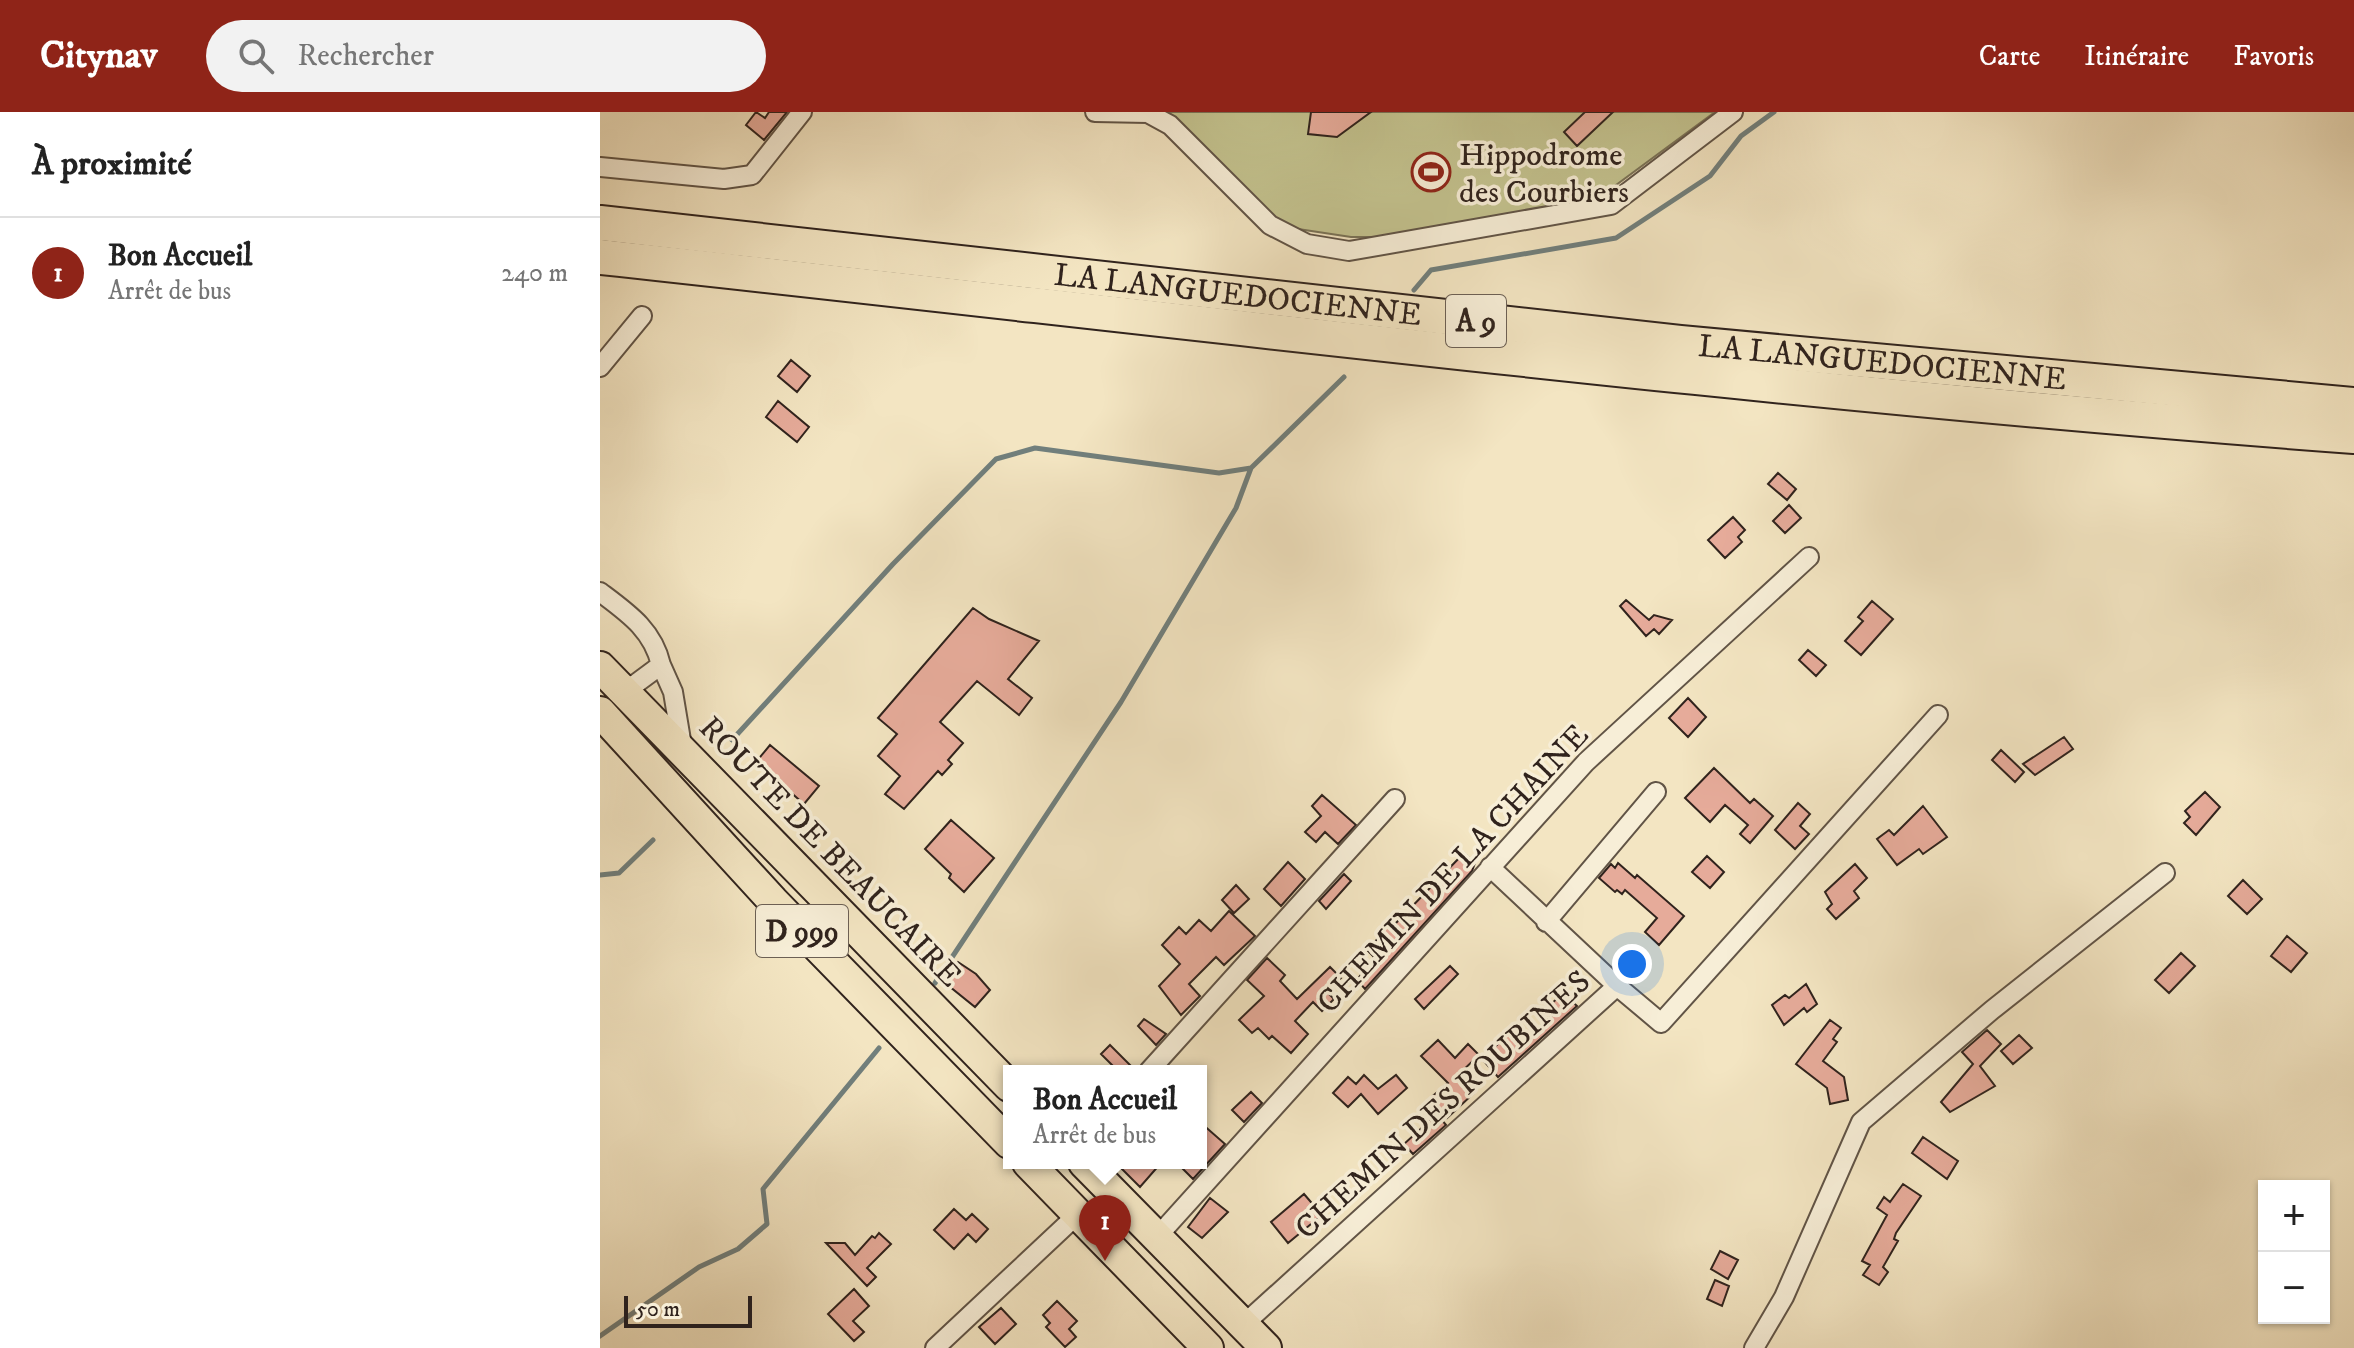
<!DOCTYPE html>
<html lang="fr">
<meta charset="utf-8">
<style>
:root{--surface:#fff;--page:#f2f2f2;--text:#222;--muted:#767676;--line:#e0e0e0;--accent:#8f2418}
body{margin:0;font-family:"IM FELL DW Pica",serif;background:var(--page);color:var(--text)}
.controls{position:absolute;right:24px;bottom:24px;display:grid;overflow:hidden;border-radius:0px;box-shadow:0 2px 6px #0004}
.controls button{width:72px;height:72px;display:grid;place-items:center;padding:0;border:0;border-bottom:2px solid var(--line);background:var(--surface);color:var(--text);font:40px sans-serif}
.scale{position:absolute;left:24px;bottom:20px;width:128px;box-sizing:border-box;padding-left:8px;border:4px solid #30231d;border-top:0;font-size:22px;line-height:28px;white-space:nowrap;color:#30231d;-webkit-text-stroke:6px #f7eed7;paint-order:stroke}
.you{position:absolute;left:1032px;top:852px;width:28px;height:28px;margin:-20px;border:6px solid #fff;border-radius:50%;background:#1a73e8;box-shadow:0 0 0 12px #1a73e833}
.badge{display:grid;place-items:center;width:52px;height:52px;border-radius:50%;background:var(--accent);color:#fff;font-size:26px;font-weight:700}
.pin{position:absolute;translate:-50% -66px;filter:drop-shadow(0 2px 4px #0008)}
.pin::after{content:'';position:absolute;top:42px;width:28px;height:24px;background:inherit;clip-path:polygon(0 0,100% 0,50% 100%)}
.popup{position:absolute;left:403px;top:953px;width:204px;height:104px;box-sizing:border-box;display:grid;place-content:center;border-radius:0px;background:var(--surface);filter:drop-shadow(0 2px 6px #0005);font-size:26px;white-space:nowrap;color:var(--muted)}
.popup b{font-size:30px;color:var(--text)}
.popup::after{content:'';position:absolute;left:50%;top:100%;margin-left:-16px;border:16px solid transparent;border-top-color:var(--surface)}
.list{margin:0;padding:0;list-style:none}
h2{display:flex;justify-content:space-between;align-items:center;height:104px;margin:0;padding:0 32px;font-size:34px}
h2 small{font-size:26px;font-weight:400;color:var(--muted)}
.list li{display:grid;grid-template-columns:52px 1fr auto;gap:24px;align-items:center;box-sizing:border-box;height:112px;padding:0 32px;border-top:2px solid var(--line)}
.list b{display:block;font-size:30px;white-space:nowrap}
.list p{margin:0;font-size:26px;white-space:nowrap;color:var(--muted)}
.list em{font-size:26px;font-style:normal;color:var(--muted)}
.icon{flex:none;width:44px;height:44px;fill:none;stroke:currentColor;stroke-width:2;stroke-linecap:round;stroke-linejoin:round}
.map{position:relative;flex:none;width:1754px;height:1236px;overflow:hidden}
header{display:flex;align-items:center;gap:48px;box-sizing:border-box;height:112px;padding:0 40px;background:var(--accent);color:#fff}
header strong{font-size:38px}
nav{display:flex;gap:44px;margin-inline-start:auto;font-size:28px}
.search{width:560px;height:72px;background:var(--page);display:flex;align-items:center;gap:20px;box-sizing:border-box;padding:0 28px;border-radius:44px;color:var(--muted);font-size:30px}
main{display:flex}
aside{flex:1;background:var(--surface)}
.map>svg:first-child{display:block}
</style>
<header>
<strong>Citynav</strong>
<div class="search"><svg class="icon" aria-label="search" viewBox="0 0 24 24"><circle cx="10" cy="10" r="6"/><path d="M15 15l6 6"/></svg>Rechercher</div>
<nav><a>Carte</a><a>Itinéraire</a><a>Favoris</a></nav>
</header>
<main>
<aside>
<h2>À proximité<small></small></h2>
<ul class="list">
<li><span class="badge">1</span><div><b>Bon Accueil</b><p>Arrêt de bus</p></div><em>240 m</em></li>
</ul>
</aside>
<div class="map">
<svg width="1754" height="1236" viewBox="0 0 1754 1236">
<rect width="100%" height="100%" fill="#f3e5c2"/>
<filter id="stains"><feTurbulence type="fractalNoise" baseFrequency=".0025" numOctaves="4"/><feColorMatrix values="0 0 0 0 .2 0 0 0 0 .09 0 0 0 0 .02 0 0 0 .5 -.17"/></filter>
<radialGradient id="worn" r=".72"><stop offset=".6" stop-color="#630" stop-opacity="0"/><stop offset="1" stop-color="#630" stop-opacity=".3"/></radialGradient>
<path fill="#c3c28e" stroke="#7a7256" stroke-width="2" d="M567,0h548l-118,87 -215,38h-31l-66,-10z"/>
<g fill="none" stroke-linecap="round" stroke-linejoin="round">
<path stroke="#717f7c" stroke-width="5" d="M814,178l17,-20 185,-32 94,-62 31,-40 33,-24
M132,628l161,-176 103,-105 39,-11 184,25 32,-5 93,-91
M0,763l19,-2 34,-33
M335,871l186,-281 115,-194 15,-40
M0,1224l99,-69 39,-18 29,-25 -4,-35 116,-141"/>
</g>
<path fill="#e6ab9a" stroke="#30231d" stroke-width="2" d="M156,0l9,6 4,-6h18l-23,28 -18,-15z
M711,0h60l-34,25 -29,-3z
M985,0h28l-36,34 -13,-14z
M191,248l19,16 -13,16 -19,-16z
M178,289l31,26 -12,15 -31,-25z
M1178,361l18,16 -9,11 -19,-16z
M1189,393l12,13 -16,15 -12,-12z
M1133,405l12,13 -7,7 4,5 -17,16 -17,-18z
M1026,488l23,20 5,-5 18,5 -13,14 -5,-5 -8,7 -26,-30z
M1272,489l21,18 -32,36 -16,-14 18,-20 -5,-4z
M373,496l16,11 50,22 -31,38 24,19 -13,17 -42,-34 -37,41 23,21 -15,17 4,4 -10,11 -4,-4 -34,38 -19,-15 15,-18 -22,-20 19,-22 -19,-16z
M1208,538l18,15 -10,11 -17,-16z
M1088,586l18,19 -18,20 -19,-19z
M1464,625l9,12 -38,26 -12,-11z
M170,633l49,41 -15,18 -48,-42z
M1401,638l23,22 -9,10 -23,-22z
M1114,656l36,35 4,-4 19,17 -23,27 -10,-9 8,-9 -23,-20 -15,17 -25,-24z
M1605,680l15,15 -24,28 -12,-12 6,-6 -5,-6z
M722,683l34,30 -18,19 -13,-12 -9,10 -11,-10 16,-16 -9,-10z
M1198,691l12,11 -10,12 9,8 -14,15 -20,-19z
M1323,694l24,31 -24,17 -4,-5 -22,16 -20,-26 12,-9 5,5z
M351,708l43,38 -30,34 -15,-14 2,-4 -26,-25z
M864,741l11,10 -3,8 -107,118 -8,-9 17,-23 -6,-6 13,-17 -3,-3 12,-12 5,5z
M1107,744l17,16 -14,16 -18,-16z
M688,750l17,17 -24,27 -17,-17z
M1018,751l17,15 2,-3 47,41 -25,29 -14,-13 12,-14 -32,-28 -3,4 -5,-4 -2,2 -16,-14 12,-14 4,4z
M1255,752l12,14 -13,13 5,7 -23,21 -9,-10 5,-5 -7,-12z
M744,762l7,7 -25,28 -7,-8z
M1643,768l19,19 -15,15 -19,-18z
M636,773l13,14 -15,14 -12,-13z
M629,799l26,25 -31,29 -8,-8 -27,27 11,12 -19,19 -22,-29 21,-22 -18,-19 17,-18 7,7 13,-14 12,11z
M1687,824l20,17 -16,19 -20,-16z
M1581,841l14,13 -26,27 -14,-13z
M667,846l18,17 -5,6 17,18 33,-32 11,11 -14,14 7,7 -12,12 -9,-9 -18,19 13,13 -17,19 -19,-17 -3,3 -11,-11 -6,5 -13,-13 25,-24 -17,-16z
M358,850l18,12 14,16 -15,17 -31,-25z
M850,854l8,8 -34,35 -9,-10z
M1206,872l11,20 -10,8 -3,-4 -20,17 -12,-20 13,-10 4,3z
M963,881l14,13 -79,71 -15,-17 33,-36 12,13 28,-25 -6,-7z
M544,907l22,15 -10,11 -18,-19z
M1230,908l11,8 -8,11 4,3 -14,19 21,16 4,23 -18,4 -3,-16 -31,-24z
M1387,918l14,14 -21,22 15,20 -45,26 -9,-10 32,-38 -11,-12z
M1419,923l13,13 -19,16 -12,-13z
M838,928l17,18 13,-14 11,11 -22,21 16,18 -26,24 -18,-19 19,-16 -27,-27z
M510,933l26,26h-18l-17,-17z
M764,963l14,14 18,-14 11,13 -29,26 -17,-20 -13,13 -15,-14 15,-16 8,7z
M651,980l11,11 -18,19 -12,-12z
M837,1002l9,11 -33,29 -9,-10z
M601,1011l24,21 -32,35 -16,-16h24z
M1323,1025l35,24 -11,18 -35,-26z
M516,1051h45l-21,24z
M1303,1072l18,12 -25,37 -2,6 4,2 -15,26 5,5 -9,13 -16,-10 7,-10 -8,-4 25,-46 -10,-7 7,-11 6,5z
M704,1082l18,21 -34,28 -17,-21z
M610,1086l18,14 -26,26 -14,-11z
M354,1097l12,11 6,-6 16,15 -12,13 -8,-8 -14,15 -20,-19z
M279,1121l12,11 -24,24 9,9 -9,9 -41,-43h19l10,12 17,-19 3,2z
M1120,1139l18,9 -10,19 -17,-10z
M1115,1168l14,6 -7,20 -15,-7z
M254,1177l15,17 -16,15 11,11 -10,9 -26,-27z
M457,1189l20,20 -8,8 7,8 -11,10 -19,-20 4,-4 -7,-8z
M401,1196l15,16 -21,20 -16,-17z"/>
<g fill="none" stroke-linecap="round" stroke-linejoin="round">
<defs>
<path id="minor" d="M495,0l53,1 22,12 100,100 37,19 42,7 262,-46 122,-93
M0,55l124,12 28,-4 50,-63
M0,255l42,-51
M0,480c28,21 53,38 61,73
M20,574l14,-1 27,-20 12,27 9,54
M890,755l127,119
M946,810l110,-130
M549,959l246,-272
M557,1125l429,-475 223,-205
M643,1213l374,-339 44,37 277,-308
M335,1236l143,-134
M1154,1236l30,-51 77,-175 131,-112 173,-137"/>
<path id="primary" d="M0,555l409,419
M0,600l173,189 236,242
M428,1051l180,185
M484,1051l182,185"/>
<g id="motorway">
<path id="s1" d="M0,111l1080,120 674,62"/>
<path d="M0,145c584,63 1168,136 1754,179"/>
</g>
</defs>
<use href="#minor" stroke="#615446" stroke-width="22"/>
<use href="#primary" stroke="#30231d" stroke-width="34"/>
<use href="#motorway" stroke="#30231d" stroke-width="38"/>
<use href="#minor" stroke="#f7eed7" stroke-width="18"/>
<use href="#primary" stroke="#f3e5c2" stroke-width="30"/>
<use href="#motorway" stroke="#f3e5c2" stroke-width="34"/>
</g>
<defs>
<symbol id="stadium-ring" viewBox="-11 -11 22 22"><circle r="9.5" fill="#f7eed7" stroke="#8f2418" stroke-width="1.5"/><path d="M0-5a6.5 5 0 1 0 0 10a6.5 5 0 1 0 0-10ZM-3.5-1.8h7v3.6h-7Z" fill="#8f2418"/></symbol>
</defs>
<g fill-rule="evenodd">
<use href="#stadium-ring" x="809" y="38" width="44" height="44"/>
</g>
<g text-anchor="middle" stroke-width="7" stroke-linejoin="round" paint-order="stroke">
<g fill="#f7eed7" stroke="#6c6055" stroke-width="2">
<rect x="846" y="183" width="60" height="52" rx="6"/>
<rect x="156" y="793" width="92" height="52" rx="6"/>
</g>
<g font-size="30" font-weight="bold" fill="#30231d">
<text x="876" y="219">A 9</text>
<text x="202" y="829">D 999</text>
</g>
<g font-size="32" fill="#30231d" stroke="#f7eed7" text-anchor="start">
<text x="859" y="53">Hippodrome<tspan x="859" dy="37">des Courbiers</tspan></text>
</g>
<g font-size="32" fill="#30231d" stroke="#f7eed7">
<text dy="11" stroke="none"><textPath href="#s1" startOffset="642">LA LANGUEDOCIENNE</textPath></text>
<text dy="11" stroke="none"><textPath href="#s1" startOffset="1290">LA LANGUEDOCIENNE</textPath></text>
<text transform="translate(231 739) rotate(46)" y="11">ROUTE DE BEAUCAIRE</text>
<text transform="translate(852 756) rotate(-47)" y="11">CHEMIN DE LA CHAINE</text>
<text transform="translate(842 992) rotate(-42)" y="11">CHEMIN DES ROUBINES</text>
</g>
</g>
<rect width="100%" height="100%" filter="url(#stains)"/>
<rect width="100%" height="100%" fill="url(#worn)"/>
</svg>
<div class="controls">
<button>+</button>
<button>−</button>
</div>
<div class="scale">50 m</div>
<div class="you"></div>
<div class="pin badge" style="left:505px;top:1149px">1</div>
<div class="popup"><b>Bon Accueil</b>Arrêt de bus</div>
</div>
</main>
